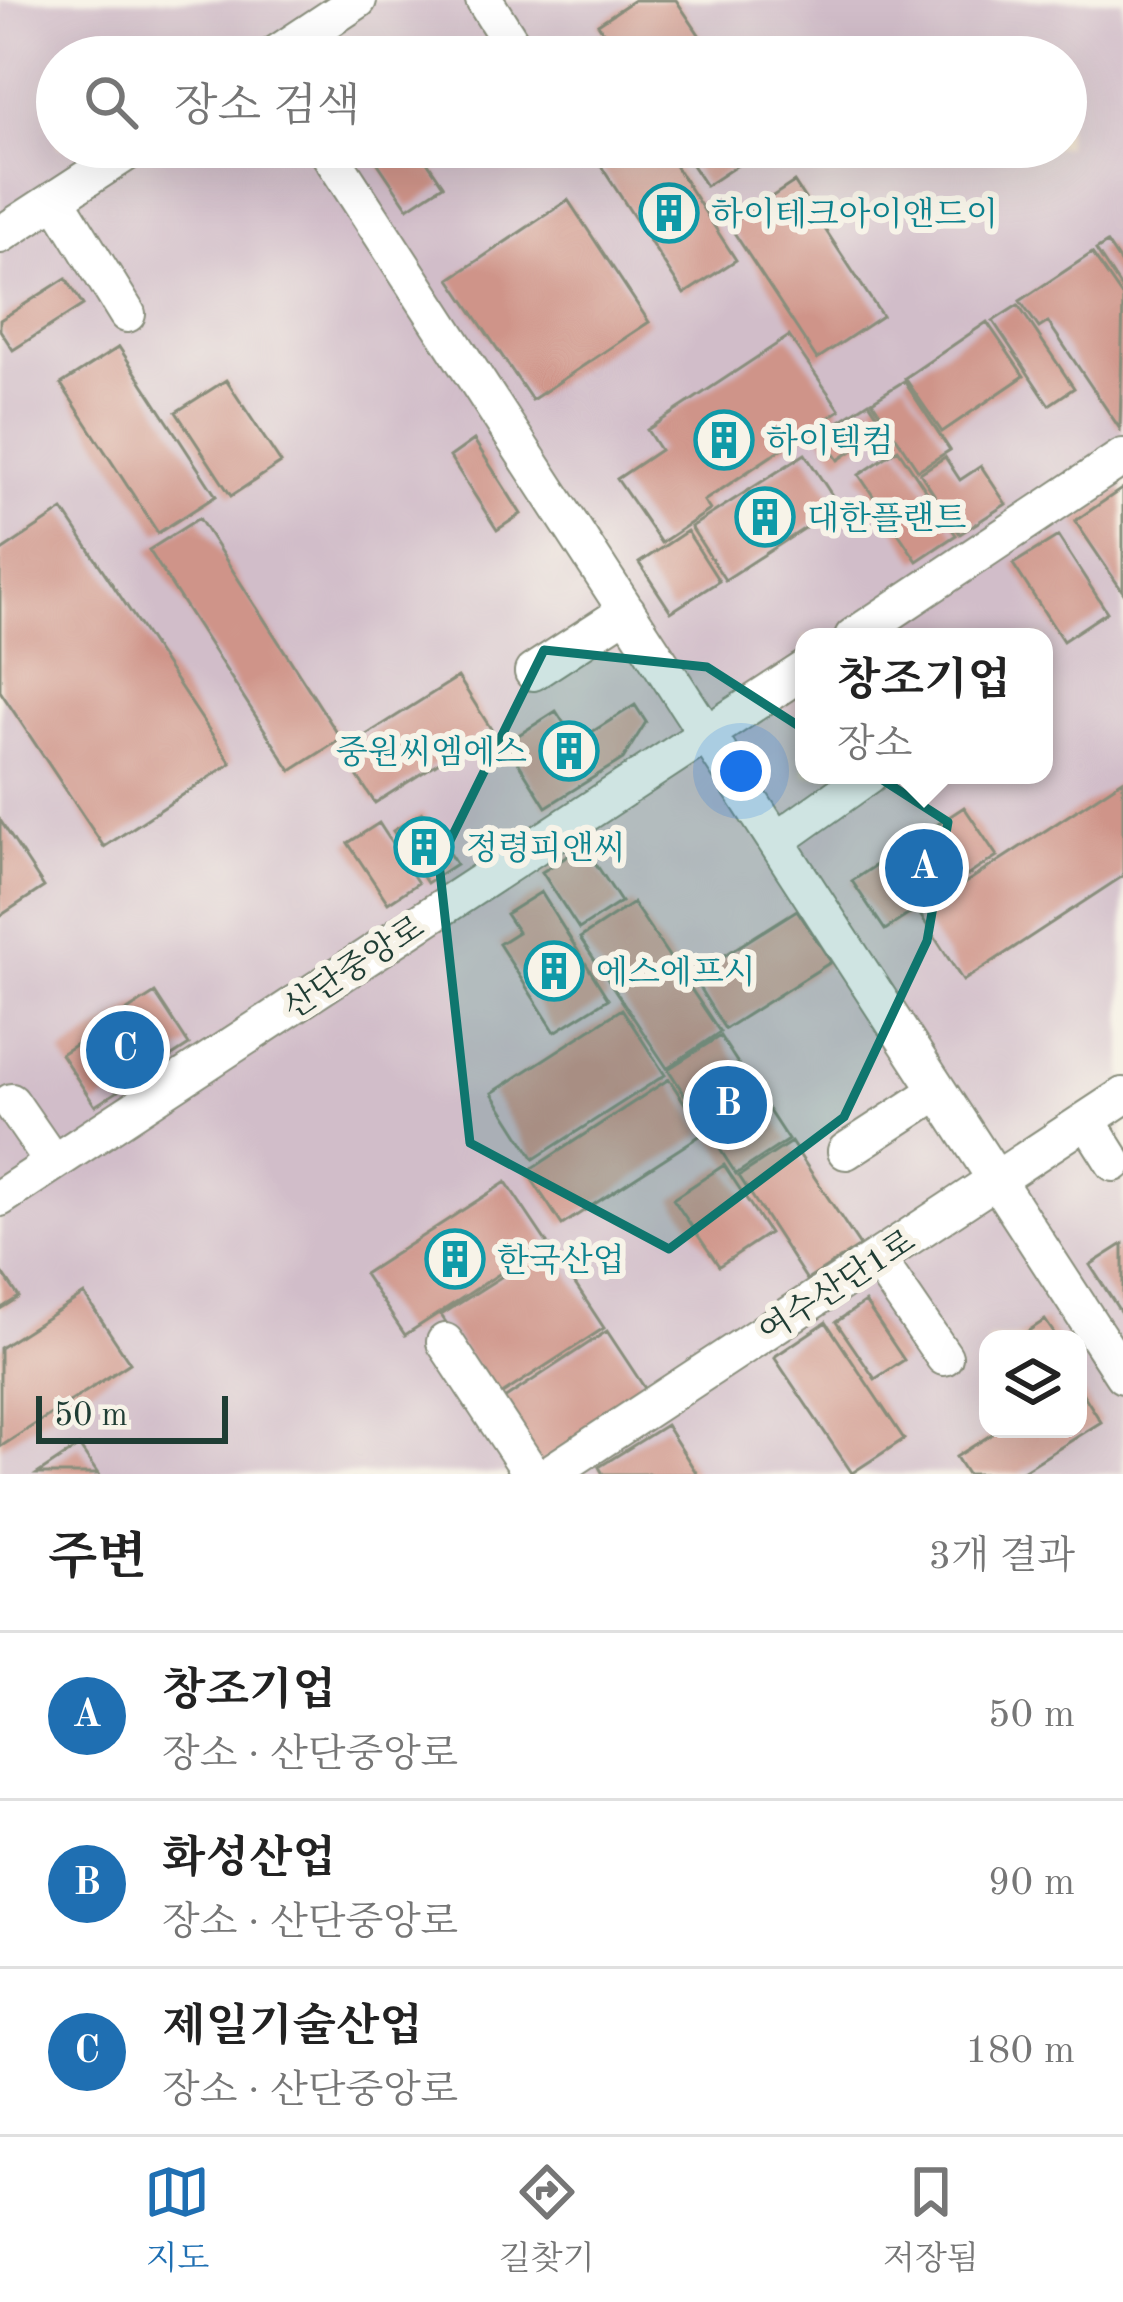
<!DOCTYPE html>
<html lang="ko">
<meta charset="utf-8">
<style>
:root{--surface:#fff;--page:#f6f6f6;--text:#222;--muted:#767676;--line:#e0e0e0;--accent:#1f6fb2}
body{margin:0;font-family:"Old Standard TT","Noto Serif KR",serif;background:var(--page);color:var(--text)}
.controls{position:absolute;right:36px;bottom:36px;display:grid;overflow:hidden;border-radius:24px;box-shadow:0 12px 48px #0002}
.controls button{width:108px;height:108px;display:grid;place-items:center;padding:0;border:0;border-bottom:3px solid var(--line);background:var(--surface);color:var(--text);font:60px sans-serif}
.scale{position:absolute;left:36px;bottom:30px;width:192px;box-sizing:border-box;padding-left:12px;border:6px solid #1f3d34;border-top:0;font-size:33px;line-height:42px;white-space:nowrap;color:#1f3d34;-webkit-text-stroke:9px #f7f3e8;paint-order:stroke}
.you{position:absolute;left:741px;top:771px;width:42px;height:42px;margin:-30px;border:9px solid #fff;border-radius:50%;background:#1a73e8;box-shadow:0 0 0 18px #1a73e833}
.badge{display:grid;place-items:center;width:78px;height:78px;border-radius:50%;background:var(--accent);color:#fff;font-size:39px;font-weight:700}
.pin{position:absolute;translate:-50% -50%;border:6px solid #fff;box-shadow:0 3px 12px #0006}
.popup{position:absolute;left:795px;top:628px;width:258px;height:156px;box-sizing:border-box;display:grid;place-content:center;border-radius:24px;background:var(--surface);filter:drop-shadow(0 3px 9px #0005);font-size:39px;white-space:nowrap;color:var(--muted)}
.popup b{font-size:45px;color:var(--text)}
.popup::after{content:'';position:absolute;left:50%;top:100%;margin-left:-24px;border:24px solid transparent;border-top-color:var(--surface)}
.list{margin:0;padding:0;list-style:none}
h2{display:flex;justify-content:space-between;align-items:center;height:156px;margin:0;padding:0 48px;font-size:51px}
h2 small{font-size:39px;font-weight:400;color:var(--muted)}
.list li{display:grid;grid-template-columns:78px 1fr auto;gap:36px;align-items:center;box-sizing:border-box;height:168px;padding:0 48px;border-top:3px solid var(--line)}
.list b{display:block;font-size:45px;white-space:nowrap}
.list p{margin:0;font-size:39px;white-space:nowrap;color:var(--muted)}
.list em{font-size:39px;font-style:normal;color:var(--muted)}
.icon{flex:none;width:66px;height:66px;fill:none;stroke:currentColor;stroke-width:2;stroke-linecap:round;stroke-linejoin:round}
.map{position:relative;flex:none;width:1123px;height:1474px;overflow:hidden}
.search{position:absolute;background:var(--surface);box-shadow:0 12px 48px #0002;left:36px;right:36px;top:36px;height:132px;display:flex;align-items:center;gap:30px;box-sizing:border-box;padding:0 42px;border-radius:66px;color:var(--muted);font-size:45px}
.sheet{height:660px;background:var(--surface)}
nav{display:flex;justify-content:space-around;align-items:center;box-sizing:border-box;height:168px;border-top:3px solid var(--line);background:var(--surface);font-size:33px;color:var(--muted)}
nav a{display:grid;justify-items:center;gap:6px}
nav .on{color:var(--accent)}
.map>svg:first-child{display:block}
</style>
<div class="map">
<svg width="1123" height="1474" viewBox="0 0 1123 1474">
<rect width="100%" height="100%" fill="#f7f3e8"/>
<filter id="ink" filterUnits="userSpaceOnUse"><feTurbulence type="fractalNoise" baseFrequency=".00833" numOctaves="2"/><feDisplacementMap in="SourceGraphic" scale="24" xChannelSelector="R" yChannelSelector="G"/><feConvolveMatrix kernelMatrix="1 2 1 2 8 2 1 2 1" color-interpolation-filters="sRGB"/></filter>
<filter id="wash" filterUnits="userSpaceOnUse"><feTurbulence type="fractalNoise" baseFrequency=".004" numOctaves="4" result="noise"/><feDisplacementMap in="SourceGraphic" scale="48" xChannelSelector="R" yChannelSelector="G"/><feGaussianBlur stdDeviation="2.7" result="paint"/><feColorMatrix in="noise" values="0 0 0 0 0 0 0 0 0 0 0 0 0 0 0 0 0 1.4 0 .05"/><feComposite in="paint" operator="in"/></filter>
<g filter="url(#wash)">
<rect width="100%" height="100%" fill="#f3dfc4"/>
<path fill="#d1bdc9" fill-rule="evenodd" d="M0,0h1123v1474h-1123zM57,57h1009v90h-1009zM804,637h240v138h-240zM988,1339h90v90h-90z"/>
<g id="blocks">
<path fill="#cf9489" d="M634,0h42l38,57h-94l-22,-33z
M367,147h50l26,38 -35,23z
M631,147h32l73,113 -52,34 -83,-128z
M680,147h85l-59,39z
M794,182l88,134 -65,43 -88,-134z
M568,200l81,122 -117,78 -82,-121z
M1107,243l16,24v24l-27,-41z
M1092,253l31,45 -3,131 -72,-107 -9,6 -19,-27z
M66,278l17,27 -70,45 -13,-20v-10z
M1018,305l56,83 -25,17 -56,-84z
M987,322l37,54 -82,56 -37,-54z
M789,336l51,74 -136,91 6,9 -49,33 -44,-64 43,-29 -13,-20z
M119,347l97,149 -58,37 -97,-149z
M226,380l55,83 -50,33 -55,-84z
M904,381l46,69 -32,20 -46,-69z
M869,402l17,26 -48,32 -18,-26z
M474,440l47,74 -24,16 -47,-73z
M898,449l58,86 -39,26 -58,-86z
M805,454l34,52 -114,74 -34,-53z
M945,457l15,23 21,-14 25,38 -46,30 -40,-61z
M1123,488v104l-48,-71z
M63,510l168,253 -127,84 -104,-156v-139z
M199,518l142,221 -50,32 -142,-221z
M687,531l32,50 -48,31 -32,-49z
M1058,536l49,76 -44,29 -50,-77z
M458,677l33,52 -116,74 -34,-52z
M635,705l11,17 -23,37 -77,48 -40,-64 50,-32 20,31z
M1123,780v96l-160,105 -44,-68z
M964,807l33,49 -112,74 -33,-49z
M422,812l34,52 -29,19 -34,-52z
M0,820l44,67 -44,29z
M379,823l39,60 -30,20 -40,-60z
M584,846l37,56 -42,27 -37,-57z
M541,892l67,107 -53,33 -56,-88 19,-12 -12,-18z
M633,903l87,129 -53,36 -87,-130z
M797,910l34,52 -106,67 -33,-53z
M155,993l34,52 -94,61 -34,-52z
M622,1009l43,66 -131,84 -42,-66z
M720,1036l68,104 -52,34 -68,-105z
M669,1079l35,54 -142,92 -35,-53z
M791,1142l69,104 -53,34 -68,-104z
M724,1165l45,68 -50,33 -46,-67z
M506,1182l41,61 -142,92 -41,-61z
M1123,1244v72l-33,-51z
M550,1246l54,82 -108,70 -55,-83z
M0,1269l19,28 -19,12z
M84,1294l46,69 -130,84v-99z
M865,1302l39,58 -29,19 -39,-57z
M1045,1320l13,19h-42z
M826,1322l78,117 -52,34 -78,-116z
M607,1331l41,62 -110,72 -40,-62z
M1078,1386l23,36 -83,52h-51l-11,-17 44,-28h78z
M666,1425l31,49h-94l-4,-7z
M79,1446l19,28h-61z"/>
</g>
</g>
<g filter="url(#ink)">
<use href="#blocks" fill-opacity="0" stroke="#898e7c" stroke-width="3"/>
<g fill="none" stroke-linecap="round" stroke-linejoin="round">
<defs>
<path id="minor" d="M484,0l36,57
M272,57l86,-57
M325,147l798,1228
M56,199l71,115
M0,235l135,-88
M853,637l270,-180
M533,672l94,-61
M776,841l93,-66
M11,1102l42,61
M1087,1120l27,43
M846,1151l92,-60
M0,1198l804,-528
M877,1259l67,98
M445,1342l87,132
M549,1474l574,-378"/>
</defs>
<use href="#minor" stroke="#898e7c" stroke-width="40"/>
<use href="#minor" stroke="#fff" stroke-width="36"/>
</g>
</g>
<path fill="#0f766e" fill-opacity="0.2" stroke="#0f766e" stroke-width="9" stroke-linejoin="round" d="M544,650l163,17 241,155 -21,119 -83,176 -175,132 -199,-106 -31,-280z"/>
<defs>
<symbol id="building-ring" viewBox="-11 -11 22 22"><circle r="9.5" fill="#f7f3e8" stroke="#0f9aa8" stroke-width="1.5"/><path d="M-4-6H4V6H1V3H-1V6H-4ZM-2.5-4.3h1.7v1.8h-1.7ZM.8-4.3h1.7v1.8H.8ZM-2.5-1h1.7V.8h-1.7ZM.8-1h1.7V.8H.8Z" fill="#0f9aa8"/></symbol>
</defs>
<g fill-rule="evenodd">
<use href="#building-ring" x="636" y="180" width="66" height="66"/>
<use href="#building-ring" x="691" y="407" width="66" height="66"/>
<use href="#building-ring" x="732" y="484" width="66" height="66"/>
<use href="#building-ring" x="536" y="718" width="66" height="66"/>
<use href="#building-ring" x="391" y="814" width="66" height="66"/>
<use href="#building-ring" x="521" y="938" width="66" height="66"/>
<use href="#building-ring" x="422" y="1226" width="66" height="66"/>
</g>
<g text-anchor="middle" stroke-width="12" stroke-linejoin="round" paint-order="stroke">
<g font-size="33" fill="#0d838f" stroke="#f7f3e8" text-anchor="start">
<text x="711" y="225">하이테크아이앤드이</text>
<text x="766" y="452">하이텍컴</text>
<text x="807" y="529">대한플랜트</text>
<text x="527" y="763" text-anchor="end">중원씨엠에스</text>
<text x="466" y="859">정령피앤씨</text>
<text x="596" y="983">에스에프시</text>
<text x="497" y="1271">한국산업</text>
</g>
<g font-size="33" fill="#1f3d34" stroke="#f7f3e8">
<text transform="translate(353 966) rotate(-33)" y="12">산단중앙로</text>
<text transform="translate(836 1285) rotate(-33)" y="12">여수산단1로</text>
</g>
</g>
</svg>
<div class="controls">
<button><svg class="icon" aria-label="layers" viewBox="0 0 24 24"><path d="M12 4l9 5-9 5-9-5zM3 14l9 5 9-5"/></svg></button>
</div>
<div class="scale">50 m</div>
<div class="you"></div>
<div class="pin badge" style="left:924px;top:868px">A</div>
<div class="popup"><b>창조기업</b>장소</div>
<div class="pin badge" style="left:728px;top:1105px">B</div>
<div class="pin badge" style="left:125px;top:1050px">C</div>
<div class="search"><svg class="icon" aria-label="search" viewBox="0 0 24 24"><circle cx="10" cy="10" r="6"/><path d="M15 15l6 6"/></svg>장소 검색</div>
</div>
<section class="sheet">
<h2>주변<small>3개 결과</small></h2>
<ul class="list">
<li><span class="badge">A</span><div><b>창조기업</b><p>장소 · 산단중앙로</p></div><em>50 m</em></li>
<li><span class="badge">B</span><div><b>화성산업</b><p>장소 · 산단중앙로</p></div><em>90 m</em></li>
<li><span class="badge">C</span><div><b>제일기술산업</b><p>장소 · 산단중앙로</p></div><em>180 m</em></li>
</ul>
</section>
<nav>
<a class="on"><svg class="icon" aria-label="map" viewBox="0 0 24 24"><path d="M3 6l6-2 6 2 6-2v14l-6 2-6-2-6 2zM9 4v14M15 6v14"/></svg>지도</a>
<a><svg class="icon" aria-label="directions" viewBox="0 0 24 24"><path d="M12 3l9 9-9 9-9-9zM9 14v-3h6M13 9l2 2-2 2"/></svg>길찾기</a>
<a><svg class="icon" aria-label="saved" viewBox="0 0 24 24"><path d="M7 4h10v16l-5-4-5 4z"/></svg>저장됨</a>
</nav>
